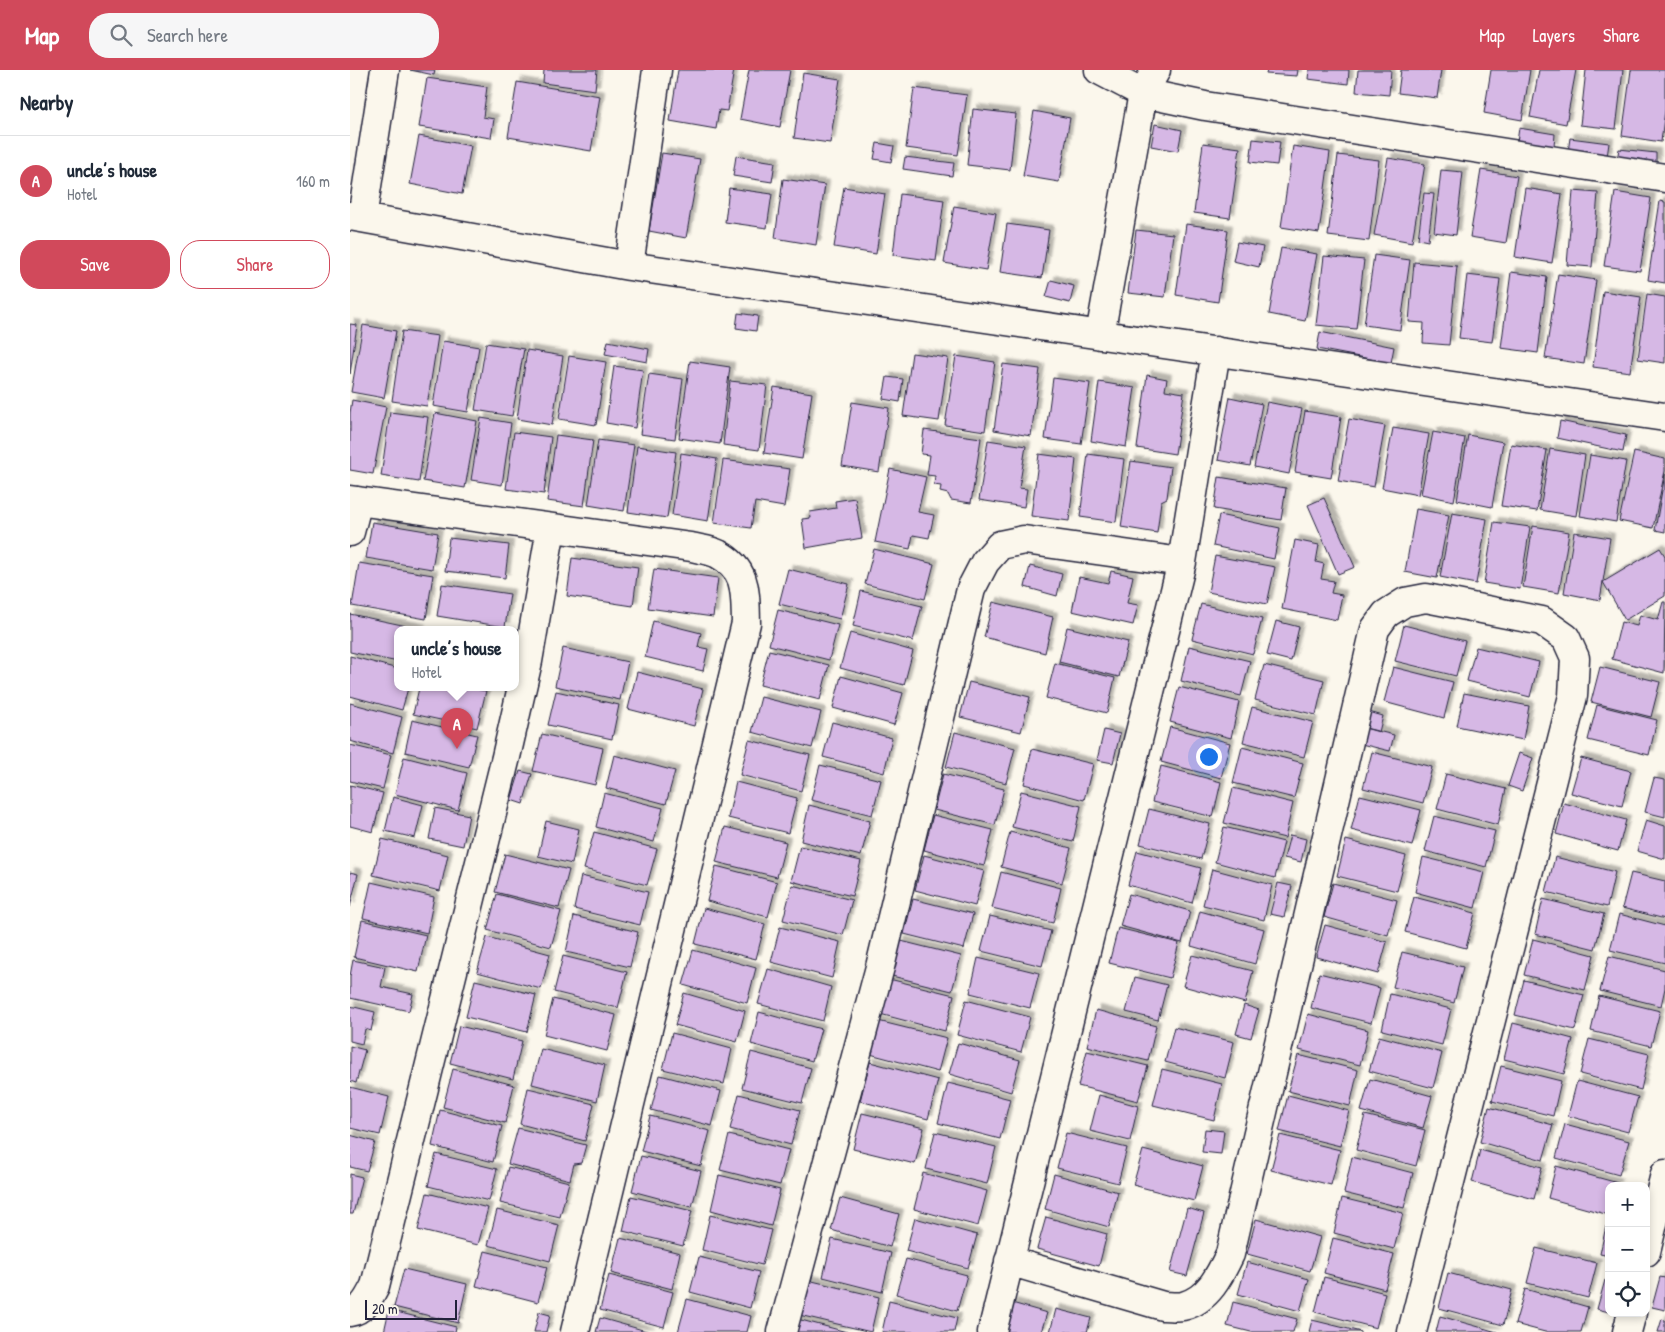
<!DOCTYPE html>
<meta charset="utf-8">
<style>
:root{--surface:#fff;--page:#f6f6f7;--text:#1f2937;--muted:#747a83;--line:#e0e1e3;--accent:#d1495b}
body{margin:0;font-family:"Patrick Hand",sans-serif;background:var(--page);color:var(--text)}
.controls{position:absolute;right:15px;bottom:15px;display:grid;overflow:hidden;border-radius:10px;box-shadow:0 2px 8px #0003}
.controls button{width:45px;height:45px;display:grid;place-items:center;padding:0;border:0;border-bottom:1px solid var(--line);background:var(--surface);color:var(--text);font:25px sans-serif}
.scale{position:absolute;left:15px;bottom:12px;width:92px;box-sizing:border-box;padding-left:5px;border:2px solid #22223b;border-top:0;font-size:14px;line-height:18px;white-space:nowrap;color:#22223b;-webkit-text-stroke:4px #fbf7ec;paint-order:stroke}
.you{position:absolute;left:858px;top:686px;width:18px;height:18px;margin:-12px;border:4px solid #fff;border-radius:50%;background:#1a73e8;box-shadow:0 0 0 8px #1a73e833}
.badge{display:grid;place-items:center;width:32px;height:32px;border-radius:50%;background:var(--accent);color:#fff;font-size:16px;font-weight:700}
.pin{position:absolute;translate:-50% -41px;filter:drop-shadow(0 1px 2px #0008)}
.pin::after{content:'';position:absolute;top:26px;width:18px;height:15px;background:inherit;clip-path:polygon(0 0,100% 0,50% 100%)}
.popup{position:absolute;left:44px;top:556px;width:125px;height:65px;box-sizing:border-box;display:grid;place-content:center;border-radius:10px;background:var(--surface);filter:drop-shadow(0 1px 4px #0005);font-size:16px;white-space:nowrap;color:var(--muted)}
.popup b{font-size:19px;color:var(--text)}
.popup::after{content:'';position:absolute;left:50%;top:100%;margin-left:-10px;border:10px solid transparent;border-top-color:var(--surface)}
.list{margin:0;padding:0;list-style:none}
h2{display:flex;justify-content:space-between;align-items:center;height:65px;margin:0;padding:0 20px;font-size:21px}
h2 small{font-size:16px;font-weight:400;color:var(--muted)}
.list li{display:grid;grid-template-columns:32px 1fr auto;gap:15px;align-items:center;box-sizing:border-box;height:90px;padding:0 20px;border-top:1px solid var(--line)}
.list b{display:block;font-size:19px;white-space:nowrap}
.list p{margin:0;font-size:16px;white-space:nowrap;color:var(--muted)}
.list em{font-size:16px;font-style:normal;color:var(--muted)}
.actions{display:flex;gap:10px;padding:15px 20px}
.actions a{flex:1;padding:11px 0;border:1px solid var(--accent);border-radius:20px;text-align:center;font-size:18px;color:var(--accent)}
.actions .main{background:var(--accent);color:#fff}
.icon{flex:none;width:28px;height:28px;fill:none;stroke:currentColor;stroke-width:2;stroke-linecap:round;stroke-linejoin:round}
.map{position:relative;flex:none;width:1315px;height:1262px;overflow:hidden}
header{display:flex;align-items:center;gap:30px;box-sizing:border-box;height:70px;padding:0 25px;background:var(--accent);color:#fff}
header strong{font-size:24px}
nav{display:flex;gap:28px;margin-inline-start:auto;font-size:18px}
.search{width:350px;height:45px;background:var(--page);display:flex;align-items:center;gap:12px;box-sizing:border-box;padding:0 18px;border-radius:20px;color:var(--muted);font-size:19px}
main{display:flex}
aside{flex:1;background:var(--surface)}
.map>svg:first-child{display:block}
</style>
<header>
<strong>Map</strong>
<div class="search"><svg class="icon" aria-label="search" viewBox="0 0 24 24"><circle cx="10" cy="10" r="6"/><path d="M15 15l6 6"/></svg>Search here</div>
<nav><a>Map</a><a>Layers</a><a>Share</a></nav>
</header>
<main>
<aside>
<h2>Nearby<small></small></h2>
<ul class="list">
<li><span class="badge">A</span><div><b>uncle’s house</b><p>Hotel</p></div><em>160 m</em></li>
</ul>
<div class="actions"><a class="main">Save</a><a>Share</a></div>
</aside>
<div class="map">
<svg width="1315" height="1262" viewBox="0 0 1315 1262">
<defs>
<filter id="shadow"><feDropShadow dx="4.5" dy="-4.5" stdDeviation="1" flood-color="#0004"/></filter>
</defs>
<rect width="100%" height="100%" fill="#fbf7ec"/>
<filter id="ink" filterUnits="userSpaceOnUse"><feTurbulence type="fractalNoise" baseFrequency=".02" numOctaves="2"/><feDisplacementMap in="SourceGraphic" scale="10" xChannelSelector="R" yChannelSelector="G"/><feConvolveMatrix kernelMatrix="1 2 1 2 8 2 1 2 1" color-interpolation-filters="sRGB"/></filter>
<g filter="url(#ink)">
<path fill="#d6b8e5" stroke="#22223b" filter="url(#shadow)" d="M60,0h25l-1,5z
M194,0h53l-2,20 -52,-7z
M328,0h56l-7,41 -8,-1 -3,19 -46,-8z
M399,0h41l-10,57 -40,-8z
M917,0h31l-1,6 -31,-2z
M959,0h40l-1,14 -40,-5z
M1008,0h33l-2,25 -33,-3z
M1051,0h40l-4,28 -39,-5z
M1141,0h39l-8,50 -38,-7z
M1189,0h37l-10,54 -36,-7z
M1236,0h37l-7,59 -36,-4z
M1281,0h34v40l-4,32 -39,-6z
M453,3l37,6 -10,64 -36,-5z
M77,8l60,9 -4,30 11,2 -3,19 -72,-11z
M167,12l83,14 -9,55 -83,-14z
M564,18l53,7 -9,60 -52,-7z
M623,39l43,5 -6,56 -43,-5z
M684,41l36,7 -11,64 -36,-6z
M805,54l27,6 -4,21 -27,-5z
M1169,58l36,6 -1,13 -37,-5z
M69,66l52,10 -9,48 -52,-10z
M1220,68l39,5 -2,14 -39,-5z
M903,69l27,3 -3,23 -27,-3z
M527,73l17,3 -3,16 -17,-3z
M853,73l37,5 -10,70 -36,-5z
M943,76l37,6 -11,81 -38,-6z
M1269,79l37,4v11l-39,-4z
M312,83l38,6 -14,79 -37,-7z
M988,85l41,5 -10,81 -41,-5z
M386,86l39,6 -3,20 -39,-6z
M555,87l49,6 -2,13 -49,-7z
M1038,88l37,6 -13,78 -38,-7z
M1091,100l22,2 -7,63 -22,-3z
M1131,100l36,6 -11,67 -36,-6z
M433,109l42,6 -9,60 -41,-7z
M494,117l41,7 -9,60 -42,-7z
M379,118l43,6 -5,34 -42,-6z
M1175,118l37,6 -10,69 -37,-6z
M1223,121l25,2 -6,74 -25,-2z
M1265,122l36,6 -11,73 -36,-5z
M1074,123l10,1 -6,47 -10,-2z
M550,124l44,6 -8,61 -43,-6z
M1310,131l5,1v81l-17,-3z
M604,136l42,7 -10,57 -42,-7z
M657,154l42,6 -7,48 -42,-6z
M836,154l42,6 -10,72 -42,-7z
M786,160l37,4 -8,63 -37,-4z
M887,172l26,5 -4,20 -26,-6z
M931,178l36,6 -12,67 -36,-7z
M1024,185l36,5 -10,70 -36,-5z
M974,186l40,4 -8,69 -40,-4z
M1064,192l43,4 -8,79 -26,-2 1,-20 -15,-1z
M1161,202l36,5 -9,76 -37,-5z
M1208,204l38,6 -12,84 -39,-6z
M1117,205l33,4 -8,63 -33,-4z
M701,210l23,6 -4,17 -24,-6z
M1253,221l38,6 -11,75 -37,-5z
M1297,224l18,3v66l-27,-4z
M388,243l20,3 -2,15 -20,-3z
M0,254l7,1 -7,49z
M13,255l33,6 -12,67 -33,-6z
M52,261l36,5 -11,70 -35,-5z
M970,262l74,15 -3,16 -74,-14z
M93,271l36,6 -11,65 -35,-6z
M258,271l41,8 -2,13 -42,-8z
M136,273l38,6 -12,67 -37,-6z
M177,280l36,6 -11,69 -35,-6z
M562,283l36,5 -9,63 -36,-5z
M219,286l37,6 -10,63 -37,-6z
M606,286l39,6 -10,69 -40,-6z
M340,291l40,6 -10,77 -41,-6z
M653,294l37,5 -9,67 -37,-6z
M264,296l29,4 -8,58 -29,-5z
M299,304l34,5 -8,60 -35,-5z
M797,305l20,4 -2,11 19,3 -9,61 -38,-6z
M537,307l16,2 -3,23 -17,-3z
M703,308l37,5 -9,61 -36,-5z
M380,311l37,4 -8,65 -36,-5z
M749,312l36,6 -9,59 -35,-6z
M424,317l38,6 -10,66 -38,-6z
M880,327l32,7 -12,62 -32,-6z
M2,330l34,7 -13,67 -23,-4v-57z
M502,332l37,6 -10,64 -37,-6z
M917,332l35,7 -13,65 -35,-7z
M955,341l36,6 -10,61 -36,-6z
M40,342l38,5 -9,65 -38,-6z
M85,343l42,8 -12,67 -42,-7z
M131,348l30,5 -9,62 -31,-5z
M999,349l36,7 -11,61 -36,-6z
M1210,351l66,14 -3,17 -66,-14z
M1043,358l36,6 -11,61 -36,-7z
M574,360l57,8 -10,65 -20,-3 -3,-6 -8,-2 1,-6 -7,-1 1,-9 -8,-1 3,-20 -9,-1z
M164,362l37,5 -7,57 -38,-5z
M1083,362l32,6 -11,63 -33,-7z
M206,365l37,5 -9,66 -37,-5z
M1118,365l35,7 -11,65 -35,-7z
M248,370l36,5 -10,66 -36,-6z
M638,370l38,6 -7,42 8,1 -3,18 -45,-7z
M1161,374l36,6 -10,61 -36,-5z
M287,376l39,6 -9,66 -39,-6z
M1200,379l35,6 -9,61 -36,-6z
M1284,382l31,7v12l-12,57 -34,-7z
M331,383l36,6 -9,62 -36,-6z
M689,384l37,5 -7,62 -38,-5z
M738,384l36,5 -8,63 -36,-5z
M1240,385l36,6 -10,61 -36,-6z
M373,390l67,9 -6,38 -29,-5 -4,26 -37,-5z
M781,391l40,6 -4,31 -6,3 -4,32 -36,-6z
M540,399l36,8 -8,35 16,3 -5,23 -16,-3 -3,14 -35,-7z
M1315,404v58l-10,-2z
M869,407l67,11 -5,32 -67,-11z
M505,428l7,40 -56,10 -4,-29 9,-1 -1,-6 26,-4 -1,-7z
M974,428l31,69 -17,7 -30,-69z
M1066,439l33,6 -12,63 -32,-6z
M1102,443l35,6 -11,65 -36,-7z
M869,445l61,13 -6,31 -61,-13z
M22,452l66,11 -6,36 -66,-11z
M1144,452l36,5 -10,62 -36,-6z
M1183,456l36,6 -10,61 -36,-6z
M1224,462l36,6 -10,62 -36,-7z
M99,468l60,7 -4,33 -60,-7z
M945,470l24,5 -3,17 8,2 -3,15 13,2 -3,12 11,2 -5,25 -55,-11z
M1310,478l5,8v40l-40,24 -22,-38z
M524,479l60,15 -9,35 -60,-15z
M865,486l60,11 -8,37 -59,-12z
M222,488l66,9 -5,39 -66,-10z
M9,493l74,12 -7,44 -74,-13z
M680,496l32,8 -5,22 -32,-9z
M304,499l64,9 -5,39 -65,-9z
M438,499l61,15 -9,35 -61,-15z
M761,501l22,5 -6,27 11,2 -5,20 -61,-14 7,-34 29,6z
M92,514l68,10 -5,33 -68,-11z
M511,521l61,15 -9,35 -60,-15z
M643,532l60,15 -8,36 -61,-16z
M1313,532h2l-1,71 -52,-14 9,-37 16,4 3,-11 18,5z
M851,534l61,15 -9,35 -61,-15z
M428,540l60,15 -9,35 -60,-15z
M0,544l71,15 -1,1h-22v32l-48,-10z
M303,551l48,12 -3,14 10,2 -5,22 -58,-14z
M926,551l23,6 -8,34 -24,-6z
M1054,555l61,16 -9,35 -61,-15z
M717,557l61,15 -9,35 -60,-15z
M500,563l63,18 -9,34 -64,-17z
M839,576l61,15 -9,35 -60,-15z
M1126,577l63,15 -9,35 -63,-16z
M213,578l65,14 -8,38 -65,-14z
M419,580l60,15 -9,35 -60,-15z
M0,586l48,13v19h10l-6,22 -52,-14z
M705,593l60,15 -8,35 -61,-15z
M914,595l60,15 -8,35 -61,-15z
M1043,597l60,15 -9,36 -60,-16z
M1250,597l60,15 -9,35 -60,-15z
M287,602l66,17 -9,37 -66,-17z
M491,606l62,17 -9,32 -61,-17z
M619,612l61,15 -9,35 -61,-15z
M829,617l60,15 -8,36 -61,-16z
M69,618h50l17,3 -9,37 -64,-14z
M206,621l63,14 -7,34 -64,-14z
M1114,623l65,13 -6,34 -66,-14z
M411,627l60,15 -9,36 -60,-16z
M0,633l52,14 -9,36 -43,-12z
M1247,635l60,15 -8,35 -61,-15z
M902,637l61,15 -9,35 -61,-15z
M1019,642l14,4 -4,16 -14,-4z
M62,650l65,15 -8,32 -64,-15z
M482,652l60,16 -8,35 -61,-16z
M820,657l60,16 -9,35 -60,-16z
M1015,658l29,7 -4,16 -29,-7z
M754,660l16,4 -7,29 -16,-3z
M605,662l60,16 -9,35 -60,-16z
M192,664l61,14 -8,37 -62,-14z
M399,670l61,15 -9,36 -61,-16z
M0,675l41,10 -8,34 -33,-8z
M892,677l61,16 -9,35 -61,-15z
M682,679l61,15 -9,36 -60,-16z
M1022,682l60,15 -9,36 -60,-15z
M1169,683l14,5 -11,33 -14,-5z
M264,685l61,16 -9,33 -60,-16z
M54,687l63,16 -9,37 -63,-16z
M1231,688l50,13 -9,35 -51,-13z
M470,695l61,15 -9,35 -61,-15z
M811,696l60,16 -8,35 -61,-15z
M170,701l12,3 -9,30 -12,-4z
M593,704l61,15 -9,36 -61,-15z
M1096,704l60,15 -8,36 -61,-16z
M1304,708l11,2v37l-20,-5z
M386,712l61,16 -9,35 -60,-15z
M0,715l33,8 -10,39 -23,-6z
M883,718l60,15 -8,35 -61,-15z
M671,721l60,15 -8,36 -61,-15z
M254,723l59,15 -9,34 -58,-15z
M1010,725l61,15 -9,36 -61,-16z
M43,727l30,8 -8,33 -30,-7z
M1214,733l62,17 -8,31 -62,-17z
M459,735l61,16 -9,35 -60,-15z
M85,738l34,7 -6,31 -34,-7z
M799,739l61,15 -9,35 -61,-15z
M583,745l60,15 -9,36 -60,-16z
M1084,746l61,15 -9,36 -61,-16z
M1296,750l19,6v33l-28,-8z
M196,751l33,8 -7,35 -34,-8z
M375,757l61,15 -9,35 -61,-15z
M874,757l60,15 -9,36 -60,-16z
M244,762l63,17 -10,36 -63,-16z
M660,762l61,16 -9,35 -61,-16z
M940,765l16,4 -5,23 -17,-4z
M32,769l66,16 -8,36 -67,-16z
M996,770l60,16 -9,35 -60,-15z
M450,776l61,15 -9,35 -61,-15z
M787,781l64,17 -9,35 -64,-18z
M155,784l64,16 -10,38 -64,-16z
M574,785l60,16 -9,35 -60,-16z
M1073,787l61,15 -9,36 -60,-16z
M1205,787l60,15 -8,35 -61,-15z
M366,796l61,16 -9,35 -61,-16z
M862,799l60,16 -8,35 -61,-15z
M0,802l8,2 -8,33z
M651,802l60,16 -8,35 -61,-15z
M1281,803l34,8v38l-43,-11z
M231,806l67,16 -8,33 -66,-16z
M21,812l63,15 -7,36 -64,-15z
M928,813l14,3 -8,31 -14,-3z
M983,813l64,17 -9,35 -64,-18z
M442,815l60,15 -9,35 -60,-15z
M147,824l64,17 -10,36 -64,-17z
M779,824l61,17 -8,32 -62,-17z
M1064,827l61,16 -9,35 -61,-16z
M563,829l60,15 -9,35 -60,-15z
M1193,829l61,15 -9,35 -60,-15z
M354,838l61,16 -9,35 -61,-15z
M850,841l64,18 -9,35 -64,-18z
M1269,844l46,12v37l-55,-13z
M224,846l64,16 -8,35 -64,-15z
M640,846l61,15 -9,35 -61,-15z
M12,850l64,15 -8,37 -64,-15z
M975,855l62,17 -9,32 -62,-17z
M430,857l60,15 -8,36 -61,-16z
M768,858l61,15 -9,35 -61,-15z
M137,867l63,17 -9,35 -64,-17z
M1183,869l61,16 -9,35 -61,-15z
M551,871l60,15 -9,35 -60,-15z
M343,880l63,18 -9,35 -64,-18z
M1052,882l61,15 -9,36 -61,-16z
M842,885l61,16 -8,32 -62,-17z
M213,886l64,16 -9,36 -64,-16z
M1259,886l56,14v18l-4,18 -61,-15z
M628,888l61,15 -9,35 -60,-15z
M3,890l32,7 -4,20 32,7 -4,17 -59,-13v-22z
M418,899l63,18 -8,34 -65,-17z
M969,903l61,15 -9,35 -60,-15z
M785,907l32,8 -9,35 -32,-8z
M535,908l69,17 -9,36 -69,-18z
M125,910l61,15 -9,37 -61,-15z
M1174,910l60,15 -9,35 -60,-15z
M334,923l61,18 -8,31 -62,-17z
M1040,924l61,15 -9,36 -60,-15z
M1249,926l61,15 -9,35 -60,-15z
M203,929l63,16 -9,36 -63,-16z
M616,930l64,17 -9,35 -64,-17z
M894,935l15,5 -8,28 -15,-4z
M0,936l25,6 -4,19 -6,-2 -3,15 -12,-3z
M746,940l60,16 -8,35 -61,-15z
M409,942l62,17 -9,32 -61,-17z
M958,944l60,16 -8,35 -61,-15z
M528,951l69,17 -9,34 -68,-18z
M1163,953l60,16 -9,35 -60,-15z
M109,956l63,15 -9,38 -63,-16z
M824,957l60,15 -9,36 -60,-16z
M322,963l60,16 -8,35 -61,-15z
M1029,966l63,17 -9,35 -64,-17z
M1239,969l60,15 -8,36 -61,-16z
M608,973l62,17 -9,32 -62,-18z
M0,976l15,4 -9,33 -6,-2z
M191,979l64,16 -8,36 -65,-17z
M737,981l61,15 -10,35 -60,-15z
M401,982l60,16 -9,35 -60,-15z
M948,985l60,15 -8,36 -62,-15z
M520,992l68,18 -10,39 -68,-18z
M1151,996l60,15 -8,35 -61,-15z
M103,999l61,16 -9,38 -62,-16z
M812,999l60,15 -8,36 -61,-15z
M310,1005l61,16 -9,35 -61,-16z
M1020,1009l62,17 -9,32 -62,-17z
M1227,1011l61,16 -10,35 -60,-16z
M598,1013l62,16 -10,40 -62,-16z
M0,1017l39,10 -9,38 -30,-7z
M178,1018l66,16 -9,37 -65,-17z
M389,1024l61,16 -9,35 -61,-16z
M749,1025l39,11 -8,35 -40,-10z
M938,1025l61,16 -9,35 -61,-15z
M1139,1037l64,18 -10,35 -63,-18z
M90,1040l62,16 -9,36 -61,-16z
M512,1043l62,15 -9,36 -62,-15z
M1015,1045l60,15 -9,36 -60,-16z
M300,1046l60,15 -9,35 -60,-15z
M1215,1054l64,17 -10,34 -63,-17z
M168,1058l68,17 -5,18 -7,1 -4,16 -62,-16z
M855,1059l19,2 -3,23 -19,-2z
M585,1062l61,15 -9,37 -61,-15z
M716,1063l61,15 -9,35 -61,-15z
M0,1065l25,7 -8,29 -17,-4z
M379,1065l60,15 -9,35 -60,-15z
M930,1065l60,15 -9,35 -60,-15z
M793,1080l60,16 -9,35 -61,-16z
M1130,1080l62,17 -8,32 -62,-17z
M86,1084l61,15 -8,32 -61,-15z
M291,1086l60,15 -9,36 -60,-16z
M1002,1087l61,16 -9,35 -60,-15z
M1206,1096l62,17 -1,3h-8v29l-61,-17z
M158,1097l61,15 -9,35 -60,-14z
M573,1103l64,18 -9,35 -64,-17z
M0,1104l12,3 -9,37h-3z
M704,1104l64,18 -9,35 -64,-18z
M369,1105l61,15 -9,36 -60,-16z
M77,1123l61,15 -10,37 -60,-15z
M281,1126l61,15 -9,35 -60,-15z
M490,1128l59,16 -9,33 -59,-17z
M992,1128l61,15 -9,36 -60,-16z
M837,1138l17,5 -17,63 -17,-4z
M147,1140l62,15 -9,36 -62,-16z
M360,1145l61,15 -9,35 -60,-15z
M696,1147l61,17 -8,32 -62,-17z
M565,1148l62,17 -9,33 -62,-17z
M906,1149l64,18 -10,34 -63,-17z
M1256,1156l3,1v29l-9,-2z
M270,1168l60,15 -8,36 -61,-16z
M983,1168l61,16 -9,35 -61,-16z
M482,1169l59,14 -9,39 -59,-15z
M1186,1178l61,15 -9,35 -61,-15z
M135,1181l62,16 -9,35 -62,-16z
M349,1187l60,15 -9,36 -60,-16z
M556,1189l61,16 -10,36 -61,-17z
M897,1192l62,17 -9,32 -62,-17z
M54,1199l63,15 -9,39 -64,-16z
M1098,1203l64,17 -9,35 -64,-17z
M259,1205l64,17 -9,35 -64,-17z
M974,1207l61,16 -9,35 -61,-16z
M1310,1207l5,1v32l-13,-3z
M458,1210l71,17 -8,35 -72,-17z
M1255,1210l4,1v31l-12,-3z
M1175,1219l63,18 -7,25h-36l-30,-8z
M337,1229l64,17 -4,16h-69z
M539,1231l68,17 -3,14h-72z
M883,1232l64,17 -4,13h-42l-24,-6z
M662,1233l35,10 -6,19h-37z
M706,1239l35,9 -4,14h-37z
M39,1240l67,17 -1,5h-71z
M189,1242l11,3 -4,17h-12z
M1090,1246l57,16h-61z
M250,1248l50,14h-54z
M447,1249l50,13h-53z
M1312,1249l3,1v12h-7z
M962,1250l49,12h-52z"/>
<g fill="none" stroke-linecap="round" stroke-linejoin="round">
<defs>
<path id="street" d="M749,0l44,23 62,13 460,72
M0,146l279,50 1036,151
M12,148l23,-148
M279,196l28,-196
M750,265l43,-242 13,-23
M0,430l341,47c8,2 20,3 27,7 30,16 27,39 28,69l-171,709
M0,462l8,-31
M1296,1182l19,-78
M659,1191l154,45c6,0 14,1 20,0 25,-6 37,-31 47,-52l145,-625 11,-15 19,-12 21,-4 116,23 24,17 9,20 -2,38 -161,636
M0,1242c14,-2 19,-15 25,-26l131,-529 22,-96 23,-133
M432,1262l98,-365 91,-378 14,-27 15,-17 24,-5 158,22
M642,1262l190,-770 34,-211
M1277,1262l5,-19"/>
</defs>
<use href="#street" stroke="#22223b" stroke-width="31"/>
<use href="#street" stroke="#fbf7ec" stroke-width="28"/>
</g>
</g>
</svg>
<div class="controls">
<button>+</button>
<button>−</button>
<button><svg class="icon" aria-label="locate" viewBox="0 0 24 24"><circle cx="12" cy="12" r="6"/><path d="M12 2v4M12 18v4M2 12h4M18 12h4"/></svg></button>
</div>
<div class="scale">20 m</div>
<div class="you"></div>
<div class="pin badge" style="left:107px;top:679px">A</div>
<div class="popup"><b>uncle’s house</b>Hotel</div>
</div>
</main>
